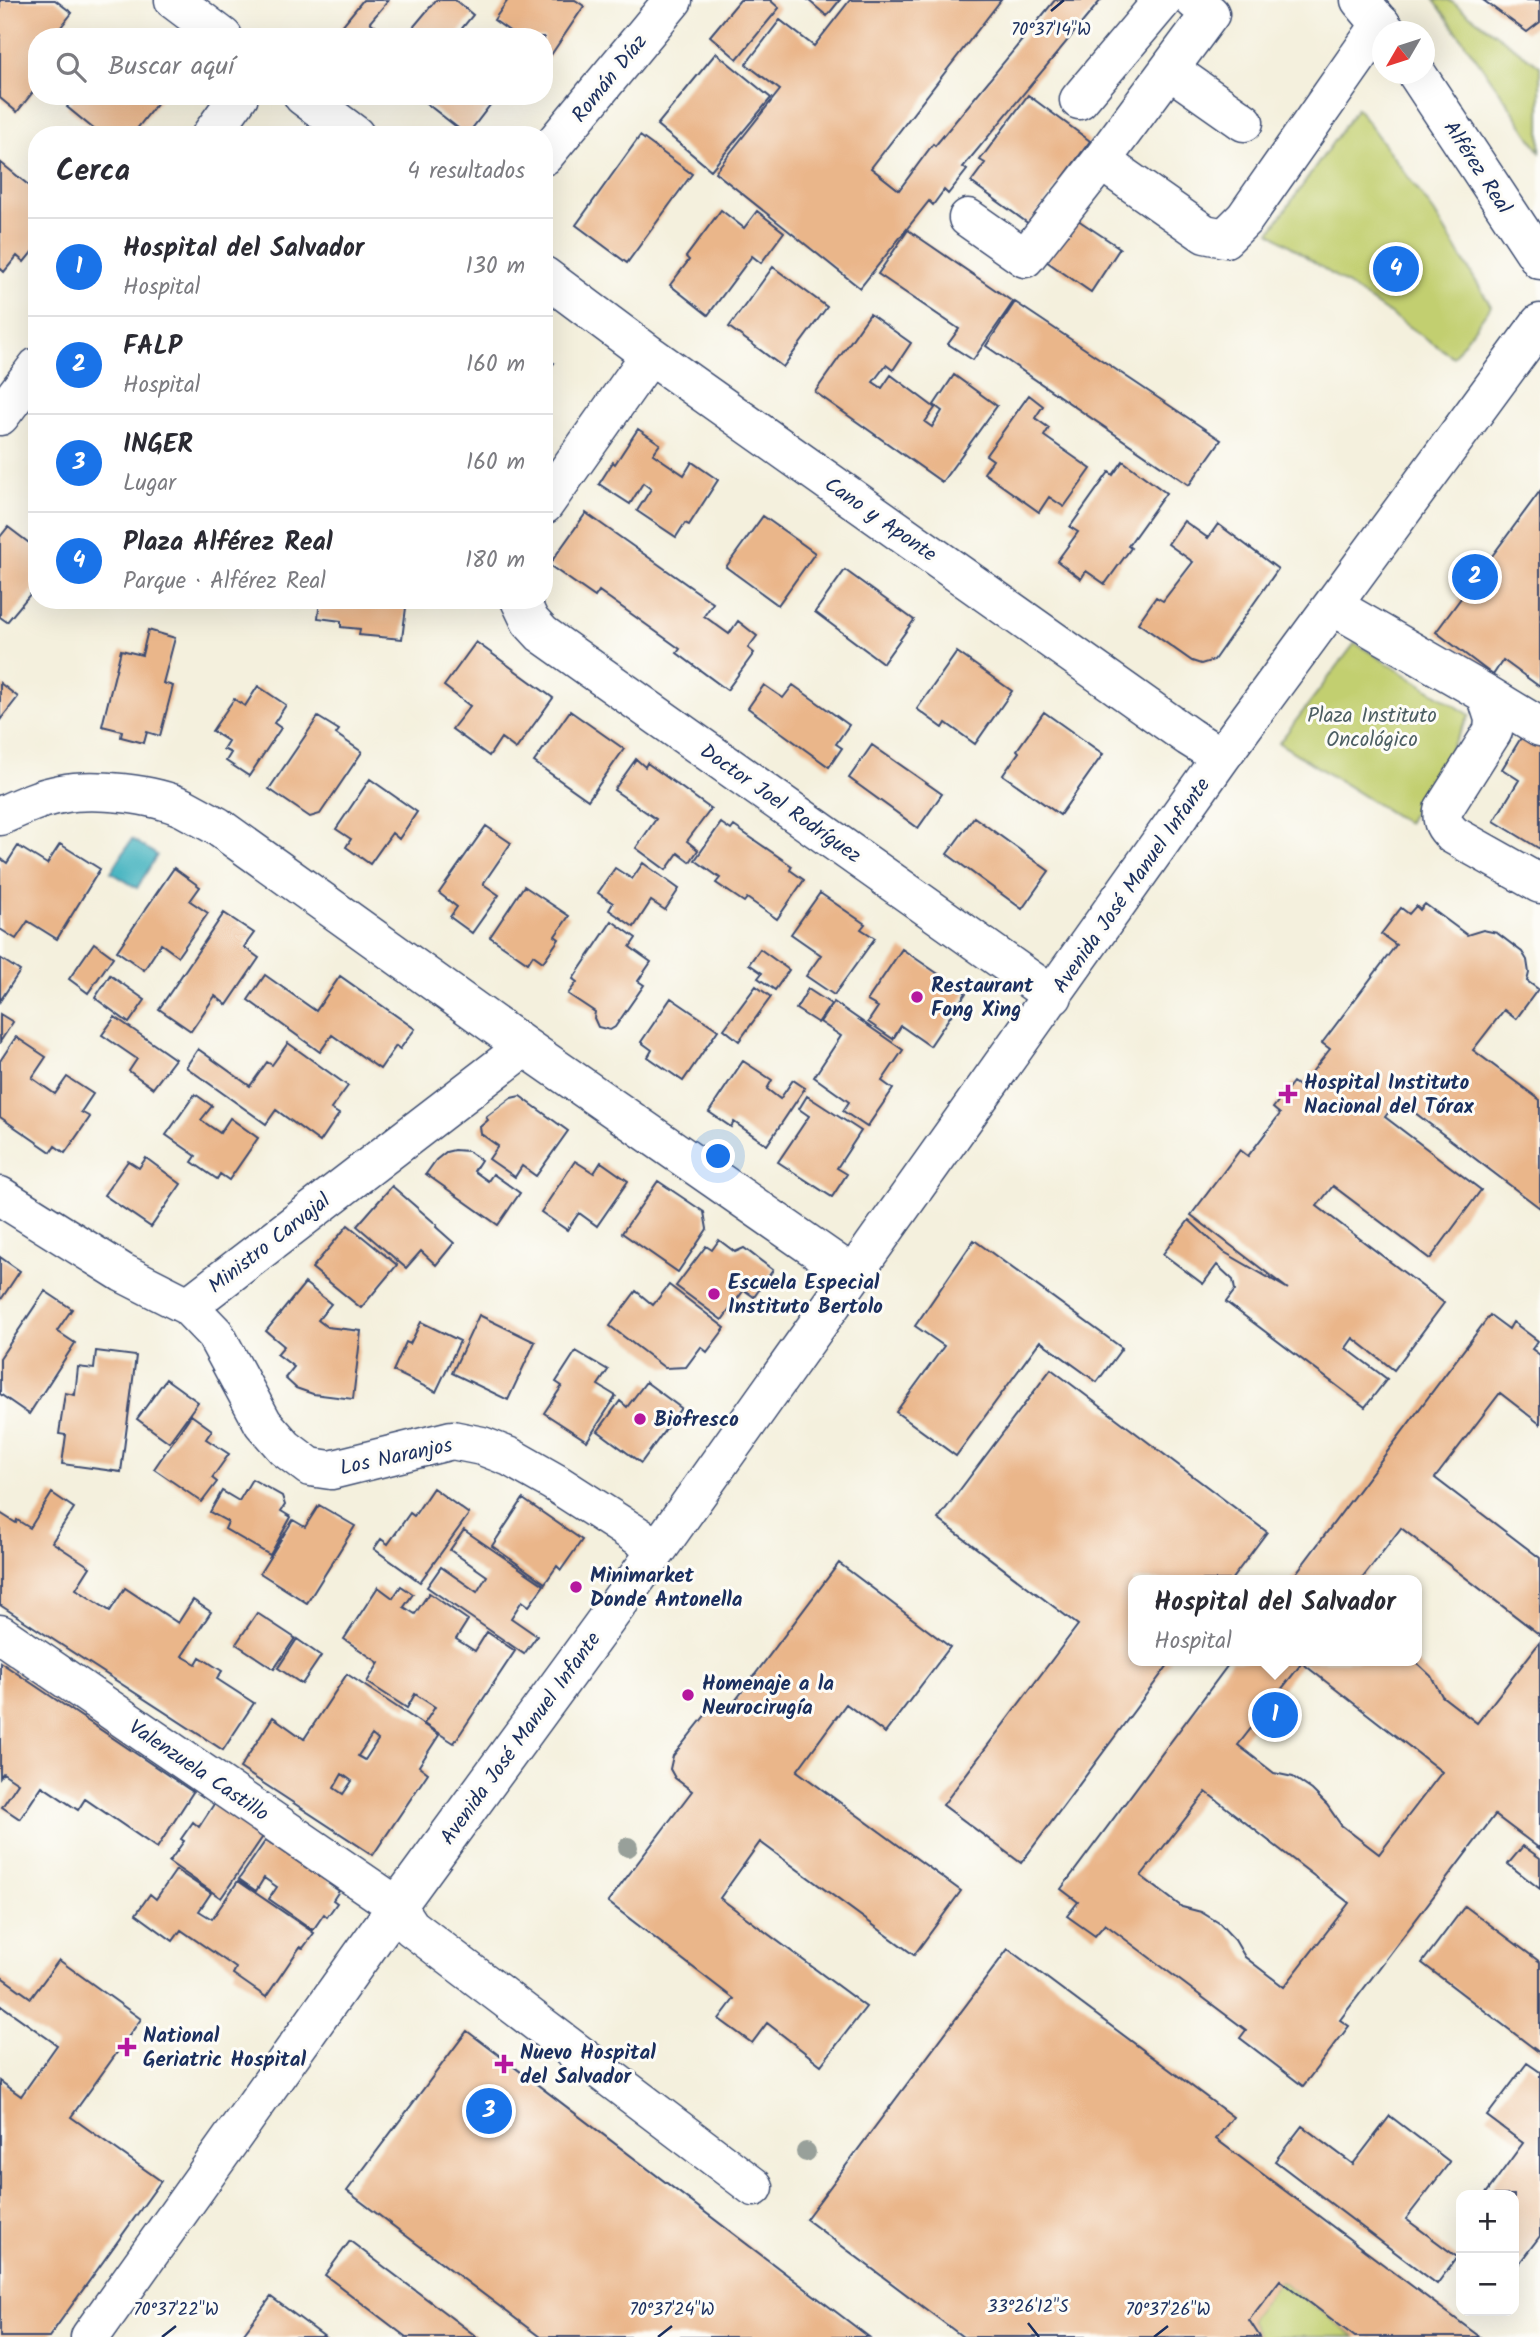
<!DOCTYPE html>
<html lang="es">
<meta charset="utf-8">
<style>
:root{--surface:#fff;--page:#f7f7f7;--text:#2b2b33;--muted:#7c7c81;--line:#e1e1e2;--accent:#1a73e8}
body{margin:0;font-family:Kalam,sans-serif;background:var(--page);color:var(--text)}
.controls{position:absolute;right:21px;bottom:21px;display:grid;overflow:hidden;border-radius:14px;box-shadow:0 7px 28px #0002}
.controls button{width:63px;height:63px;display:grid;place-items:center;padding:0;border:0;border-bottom:2px solid var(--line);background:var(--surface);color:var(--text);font:35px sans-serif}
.compass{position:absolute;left:1372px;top:21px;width:63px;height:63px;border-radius:50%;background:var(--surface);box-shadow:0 7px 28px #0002;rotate:231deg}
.you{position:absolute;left:719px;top:1157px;width:24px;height:24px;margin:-18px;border:5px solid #fff;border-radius:50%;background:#1a73e8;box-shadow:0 0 0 10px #1a73e833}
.badge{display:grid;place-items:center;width:46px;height:46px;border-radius:50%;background:var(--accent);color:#fff;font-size:23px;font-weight:700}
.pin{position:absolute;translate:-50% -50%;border:4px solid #fff;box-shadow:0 2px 7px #0006}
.popup{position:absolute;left:1128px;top:1575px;width:294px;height:91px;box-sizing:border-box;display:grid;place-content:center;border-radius:14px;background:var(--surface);filter:drop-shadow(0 2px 5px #0005);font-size:23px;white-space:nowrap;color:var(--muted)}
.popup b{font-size:26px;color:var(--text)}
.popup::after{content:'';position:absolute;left:50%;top:100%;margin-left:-14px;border:14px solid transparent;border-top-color:var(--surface)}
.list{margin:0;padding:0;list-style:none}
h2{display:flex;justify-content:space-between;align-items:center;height:91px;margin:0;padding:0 28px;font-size:30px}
h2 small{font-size:23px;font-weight:400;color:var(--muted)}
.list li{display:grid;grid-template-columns:46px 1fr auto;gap:21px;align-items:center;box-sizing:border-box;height:98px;padding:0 28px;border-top:2px solid var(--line)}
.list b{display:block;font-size:26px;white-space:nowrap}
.list p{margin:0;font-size:23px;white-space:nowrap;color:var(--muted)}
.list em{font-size:23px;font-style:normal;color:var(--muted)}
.icon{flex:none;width:38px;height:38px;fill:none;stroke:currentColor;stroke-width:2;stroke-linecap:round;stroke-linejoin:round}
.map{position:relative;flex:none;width:1540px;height:2337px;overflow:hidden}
.search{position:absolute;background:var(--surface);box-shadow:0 7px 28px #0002;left:28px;top:28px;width:525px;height:77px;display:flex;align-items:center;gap:18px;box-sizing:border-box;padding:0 24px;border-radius:28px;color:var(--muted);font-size:26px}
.panel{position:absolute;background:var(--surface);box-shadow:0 7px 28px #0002;left:28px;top:126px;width:525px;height:483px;border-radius:28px}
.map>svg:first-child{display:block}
</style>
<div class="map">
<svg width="1540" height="2337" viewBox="0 0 1540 2337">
<rect width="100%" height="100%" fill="#fdfcf7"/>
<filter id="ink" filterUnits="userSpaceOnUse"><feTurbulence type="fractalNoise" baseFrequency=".0143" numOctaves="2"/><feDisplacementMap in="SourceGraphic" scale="14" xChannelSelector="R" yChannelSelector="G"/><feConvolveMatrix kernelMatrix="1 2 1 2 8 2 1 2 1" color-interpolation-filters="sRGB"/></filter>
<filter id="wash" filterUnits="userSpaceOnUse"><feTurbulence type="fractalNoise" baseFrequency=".00686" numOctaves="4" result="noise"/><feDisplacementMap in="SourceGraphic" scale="28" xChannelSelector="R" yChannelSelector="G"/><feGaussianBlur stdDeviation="1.57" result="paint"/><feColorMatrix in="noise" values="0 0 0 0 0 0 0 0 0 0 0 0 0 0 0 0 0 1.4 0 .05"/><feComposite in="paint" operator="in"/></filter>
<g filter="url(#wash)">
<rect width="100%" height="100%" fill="#f4f0dd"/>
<path fill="#c2cf70" stroke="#6e7f67" stroke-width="2" d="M1434,0h15l91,66v86l-39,-59z
M1357,108l77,104 57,94 -38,51 -183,-125z
M1355,643l115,72 -63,108 -128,-80z
M1280,2280l75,57h-95l-11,-17z"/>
<path fill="#43b2bf" stroke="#2f708e" stroke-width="2" d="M132,839l25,16 -20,33 -26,-16z"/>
<g id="blocks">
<path fill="#eab68a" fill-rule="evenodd" d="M0,0h55l17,13 -19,24h-16v50l-20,25 -17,-14z
M363,0h26l-19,22 19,15h-56z
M436,0h19l18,15 -18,22h-50z
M508,0h67l9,6 -35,52 -5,-3v-18h-26l-24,-17z
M740,0h30l9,8 -42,51 -27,-23z
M808,0h32l-13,16z
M850,0h151l-130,168 28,22 34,-46 2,2 120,-146h46l-138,167 4,3 -19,24 -4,-4 -11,15 -4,-4 -69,87 -145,-116 65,-82 -34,-26 34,-44 34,26z
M1483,0h57v22l-13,10z
M716,53l55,45 -60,72 -54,-45z
M1028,95l62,46 -61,83 -58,-42 14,-19 -5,-3z
M75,96h84l2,2 -29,37h-31l-34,-28z
M417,96h80l-30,39z
M640,136l52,38 -65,89 -51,-38z
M0,162l37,30v54l-13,16 -7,-6 -13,16 -4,-4z
M721,210l23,18 13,-17 27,21 -23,31 -9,-7 -44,59 -38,-30 19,-25 -3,-3z
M1075,218l45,30 -29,44 -45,-31z
M908,230l105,72 -40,58 -25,-16 11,-15 -81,-55z
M773,267l54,40 -44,60 -54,-40z
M1015,302l206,138 -32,45 -203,-139z
M870,314l41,29 -18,27 -7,-5 -13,17 9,6 9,-13 44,33 -10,14 7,5 10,-16 -8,-6 20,-30 43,31 -55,76 -127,-90z
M544,357l10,6 -10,14z
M1029,395l14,11 -8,12 14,10 -5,8 47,33 -27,38 -15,-10 -10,15 -55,-39 9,-13 -7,-5z
M638,429l22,15 -7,10 31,21 8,-13 26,18 -29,45 -4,-2 -9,14 -39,-26 14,-22 -8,-6 -13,21 -31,-20 14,-22 2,2z
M1123,461l43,32 -38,53 3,2 -26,36 -19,-13 -5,8 -24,-18 21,-29 -8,-5 39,-55 4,3z
M1540,491v196l-37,-27 -10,15 -57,-43z
M586,513l127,90 -9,13 25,18 9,-13 19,15 -9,12 6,5 -27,37 -50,-37 3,-4 -43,-31 -38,-27 -4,6 -46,-32z
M763,516l52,37 -37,52 -52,-38z
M1184,521l24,17 10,-14 60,45 -64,91 -13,4 -9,-3 -54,-38 18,-26 7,4 30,-39 -25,-18z
M8,527l29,22v37l-30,36 -7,-5v-80z
M845,570l69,50 -31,43 -68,-51z
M320,600h87l-5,39 -43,-4 1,-6 -19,-2v-6l-23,-3z
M148,630l27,8 -12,45 10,3 -13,50 -13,-4 -3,11 -23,-6 1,-6 -20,-5 19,-76 21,5z
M476,642l77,56 -37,51 -15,-11 -12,18 -37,-27 18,-23 -26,-20z
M957,652l55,39 -37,53 -29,-21 -3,5 -26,-19z
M0,683l18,14 -18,23z
M764,685l19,13 10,-13 56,40 -13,19 6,4 -13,19 -81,-59z
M258,686l28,19 -12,18 7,5 -32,48 -23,-15 5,-8 -8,-4 5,-8 -16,-10 22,-32 11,7z
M570,711l54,38 -36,51 -54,-38z
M1044,712l59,42 -43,61 -57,-40 16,-23 -2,-2z
M318,717l21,13 -3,4 26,18 -42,62 -10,3 -41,-28z
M1530,723l10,6v120l-46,-28 25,-41 -17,-11z
M872,745l70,49 -24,34 -69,-50z
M636,759l9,8 2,-4 64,46 -24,32 11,9 -8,12 -12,-9 -12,17 -30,-22 20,-29 -42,-29z
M370,779l47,33 -18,27 -7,-6 -22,31 -24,-17 5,-8 -15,-10z
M974,817l75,54 -27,38 -75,-55z
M721,823l10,7 3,-4 58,40 -2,4 14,10 -27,39 -30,-21 -3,4 -28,-19 4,-5 -25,-18z
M486,826l25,17 -28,41 16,11 -27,38 -22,-16 7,-10 -18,-14z
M60,844l40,25 -43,70 -29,-18 -12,18 -16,-10v-71l7,5 11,-17 29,18z
M643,863l36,26 -14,21 -14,-9 -17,26 -25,-17 4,-7 -15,-10 17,-25 17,11z
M174,868l26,19 -10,14 18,12 -30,43 -17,-12 -17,26 -27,-19z
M524,886l45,30 -14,20 4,3 -16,23 -10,-7 -5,8 -38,-26z
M820,893l45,31 -4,5 14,9 -41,57 -28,-19 15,-21 -30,-21z
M1425,904l42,31 16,-5 14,3 25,19 5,8 2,13 -2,8 11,8 -22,30 -12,-9 -31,40 67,50v108l-142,-108 -13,17 96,73 -51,69 -97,-73 -16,20 127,97 -50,67 -41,-32 -7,10 41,31 -22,28 -139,-105 9,-12 -2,-10 -16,-15 -14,19 -40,-30 26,-34 35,32 64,37 -97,-74 49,-65 8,6 32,-42 -7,-6 20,-26 7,5 30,-38 -8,-6 74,-98 -15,-11 20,-26 8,6 7,-8 4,4z
M224,913l30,20 -10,14 15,11 -32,47 -12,-9 -24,35 -32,-22z
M612,921l24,17 -6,9 21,15 -13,19 6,4 -29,42 -5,3 -12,-3 -4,-9 1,-6 -27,-18 9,-12 -4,-3z
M94,943l19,14 -25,36 -19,-14z
M760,949l29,21 -14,20 -17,-12 4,-5 -13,-9z
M902,949l64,44 -36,53 -29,-20 -8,13 -25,-17 10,-15 -11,-6z
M0,958l20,13 -20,30z
M110,975l35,25 -16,23 -34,-25z
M265,975l51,36 24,-35 75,53 -15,20 -4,-3 -16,23 -48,-34 -12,17 -72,-52z
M756,986l15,11 -32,44 -15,-12z
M808,989l23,15 -13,19 -22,-14z
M671,998l47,32 -35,51 -35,-24 4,-7 -11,-8z
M834,1002l69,48 -21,31 11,8 -26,38 -24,-16 6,-9 -35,-25 27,-41 -21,-14z
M0,1014l13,8 -13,20z
M115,1017l60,42 -22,29 -24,-17 8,-12 -35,-24z
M16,1037l30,20 -14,21 23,16 12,-17 26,17 -12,18 9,5 -25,36 -10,-7 -4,6 -51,-35v-56z
M288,1043l60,43 -17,23 8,5 -19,28 -44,-32 -10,14 -80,-57 12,-18 52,37 17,-24 5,3z
M743,1061l29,19 -5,9 13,10 13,-19 12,8 -38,57 -33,-23 -3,5 -22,-15z
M195,1094l17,12 -11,14 19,13 10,-15 28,20 -29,42 -9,-6 -3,5 -25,-17 4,-6 -30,-21z
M520,1096l48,35 -32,45 -14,-10 -7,11 -26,-18 9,-13 -17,-12 -1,-7 8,-7 -2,-3 25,-19z
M807,1096l54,35 -24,37 10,6 -15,23 -54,-35 31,-46 -10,-7z
M454,1150l14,1 13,9 -7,11 14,10 5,-7 27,19 -22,32 -72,-51 10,-14 10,-8z
M146,1158l35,26 -30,43 -47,-32 24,-34 11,7z
M575,1161l19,12 7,-11 27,19 -31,45 -18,-13 -12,17 -26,-18z
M658,1181l46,31 3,17 -29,43 -56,-39z
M392,1186l45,39 -1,2 18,16 -18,22 -15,-14 -15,17 -49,-42z
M348,1225l49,40 -36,43 -49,-40z
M719,1240l16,12 9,-4 29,22 -19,27 -10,-7 -22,30 -46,-34 30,-40 6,4z
M974,1240l148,108 -25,34 -57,-41 -84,115 -60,-44 48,-66 -29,-20z
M0,1257l20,14 -20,30z
M305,1283l26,21 -13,16 9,7 34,4 -8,68 -40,-5 -17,-6 -11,-10 9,-11 -17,-13 7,-8 -18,-15z
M669,1285l56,43 -18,24 -6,-5 -15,20 -21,1 -55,-42 26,-35 17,14z
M45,1291l27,18 -15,22 18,12 -46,71 -29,-20v-36z
M479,1315l56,27 -27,58 -56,-27z
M1490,1315l19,14 4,-7 25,19 -6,8 8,6v69l-40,-31 -65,85 105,80v77l-139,-107 -40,52h-70z
M421,1322l39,19 -24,51 -43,-21 13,-29 4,2z
M96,1351l40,5 -15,116 -59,-8 4,-29 -7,-1 6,-41 10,2 3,-28 16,2z
M576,1351l32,19 -10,15 18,11 -29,45 -43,-28 18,-27 -6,-4z
M1051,1369l216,163 -36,48h-98v81h38l-150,202 -78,-58 135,-180 -140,-106z
M166,1379l32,23 -29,40 -32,-23z
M646,1382l35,26 -40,55 -43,-32 22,-30 7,6z
M191,1415l21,15 -6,9 23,15 -17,24 5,4 -15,20 -48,-33z
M252,1479l30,17 3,9 -4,6 10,6 -21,38 -45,-26 3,-7 -18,-10 12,-21 17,10z
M433,1488l36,26 -49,68 -46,-33 7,-10 7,5 22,-31 4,3z
M52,1493l22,15 -22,34 38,25 -14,22 34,22 15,-23 53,35 15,-23 18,12 -29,44 14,8 4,-7 22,14 -5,8 37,24 -31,47 -223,-145v-92l16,10 1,-3 13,8z
M523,1499l59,41 -21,30 -4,-4 -12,17 -53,-37z
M319,1505l36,21 -48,77 -47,-30 33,-53 12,7z
M464,1530l80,55 -15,21 -7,-5 -11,17 26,18 -13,18 -97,-67 14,-20 36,25 10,-16 -37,-26z
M839,1563l111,84 -65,86 -39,-29 -49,67 164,120 -47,64 -154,-113 -40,56 146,109 -45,58 -54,-42 -15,20 -33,-24 15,-20 -126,-97 84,-111 -17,-13 -5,-9 3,-13 42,-53 11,10z
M401,1586l12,8 -9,13 11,7 14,-21 39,27 -12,19 19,12 12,-19 28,19 -61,92 -30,-19 11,-17 -20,-13 -8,14 -40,-26 12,-19 -35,-24 34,-52 15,11z
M257,1613l38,25 -21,31 -38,-25z
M297,1639l24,17 -19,28 -24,-16z
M1540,1642v207l-45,-34 -155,205 9,6 -46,60 -63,-48 6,-8 -141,-106 -10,12 -28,-20 11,-14 -17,-13 170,-228h184l16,15 11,20 35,27zM1302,1663l140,109 -63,82 -38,-29 -14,-20 -15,-15 -19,-13 -19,-4 -36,-28zM1206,1792l143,111 -65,84 -39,-30 -10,-17 -16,-17 -18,-11 -19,-5 -41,-31z
M0,1662l193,130 -36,56 -72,-49 -7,11 -36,-24 -22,33 -18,-12 16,-24 -15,-10 -3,4z
M347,1674l92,61 -20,31 9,7 -55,82 -133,-87 33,-51 31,22zM372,1735l6,5 -13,20 -7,-4zM342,1774l10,7 -9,13 -9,-6z
M214,1804l50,31 -43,63 -52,-36 15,-21 -3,-2 12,-17 6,5z
M266,1840l6,4 2,-3 19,13 -2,3 25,17 2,-3 13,10 -2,3 10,7 -6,9 4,3 -10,14 -3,-3 -11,16 -44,-31 8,-12 -13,-9 -8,13 -17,-12z
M1523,1846l17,12v31l-32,-25z
M176,1870l35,23 -12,18 13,8 26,-38 76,52 -11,15 -3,-1 -34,50 -33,-23 3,-6 -55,-38 -8,11 -37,-27 14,-20 6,5z
M1465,1906l75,56v91l-118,-90z
M1008,1949l225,168 -17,22 264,198h-125l-75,-57 -31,40 11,17h-297l-157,-118z
M59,1960l82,59 -70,98 90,64 -112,156h-49v-256l21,15 36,-51 -55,-39 -2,3v-33l31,22z
M467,2031l402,306h-329l-193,-146z
M1527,2063l13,9v164l-26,34v-75h-29l38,-52 -36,-27z
M1390,2116l60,46 -44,57 51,38 -20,27 -162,-123 27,-35 51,38z
M350,2241l127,96h-71l-81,-62z
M271,2297l54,40h-84z"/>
</g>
</g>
<g filter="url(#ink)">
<use href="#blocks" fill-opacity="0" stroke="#3c4c71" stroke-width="2"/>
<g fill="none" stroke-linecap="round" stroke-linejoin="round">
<defs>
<path id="minor" d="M174,0l49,37
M1170,70l74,52
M303,96l52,39
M1079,100l84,-100
M211,135l28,-39
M544,156l129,-156
M1101,161l104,73 20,4 20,-20 136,-194
M968,218l57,40 76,-97 109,-147 -16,-14
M544,276l106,79 539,382 32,20
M0,416l37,-49
M544,505l106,-150
M520,600l10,21 12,13 511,362
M1333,606l153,88 8,25 -1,12 -50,79c-2,12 2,17 10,25l87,49
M1486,694l54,33
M0,816c20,-9 39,-18 61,-22 32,-7 93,0 123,14 11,6 22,12 33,18l308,221 328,228
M0,1196l123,77 65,33 27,28 48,89 22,25 25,19 21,3 121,-30 30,6 28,11 44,25 104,67
M188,1306l337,-259
M0,1634l397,272 14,21 343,260
M90,2337l307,-431 261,-357 563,-792 319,-434"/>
<path id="major" d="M1360,0l27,32
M1417,74l123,186"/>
</defs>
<use href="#minor" stroke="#3c4c71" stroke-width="41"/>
<use href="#major" stroke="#3c4c71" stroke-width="41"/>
<use href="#minor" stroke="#fff" stroke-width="38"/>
<use href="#major" stroke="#fff" stroke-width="38"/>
</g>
<g fill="#98a09a">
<circle cx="628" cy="1847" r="10"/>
<circle cx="806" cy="2152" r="10"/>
</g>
</g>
<path fill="none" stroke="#1b2f5e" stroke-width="2.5" d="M1051,11l13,-11M1028,2323l11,14M162,2337l14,-11M658,2337l14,-11M1154,2337l14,-11"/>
<g fill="#b5179e" stroke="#fdfcf7" stroke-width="2.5">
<circle cx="917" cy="997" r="7"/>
<path d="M1284.5 1083.5h7v7h7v7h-7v7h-7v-7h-7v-7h7z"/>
<circle cx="714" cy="1294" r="7"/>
<circle cx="640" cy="1419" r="7"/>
<circle cx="576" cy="1587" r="7"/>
<circle cx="688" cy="1695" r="7"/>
<path d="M123.5 2036.5h7v7h7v7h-7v7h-7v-7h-7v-7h7z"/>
<path d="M500.5 2053.5h7v7h7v7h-7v7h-7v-7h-7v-7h7z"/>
</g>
<g text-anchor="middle" stroke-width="6" stroke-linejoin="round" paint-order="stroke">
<g font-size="21" fill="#1b2f5e" stroke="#fdfcf7">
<text transform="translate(609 78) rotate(-51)" y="7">Román Díaz</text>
<text transform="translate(1478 167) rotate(57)" y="7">Alférez Real</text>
<text transform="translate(881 519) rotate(35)" y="7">Cano y Aponte</text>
<text transform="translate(781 803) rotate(35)" y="7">Doctor Joel Rodríguez</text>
<text transform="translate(1131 885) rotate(-55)" y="7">Avenida José Manuel Infante</text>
<text transform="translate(269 1243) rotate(-38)" y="7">Ministro Carvajal</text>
<text transform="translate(396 1456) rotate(-12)" y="7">Los Naranjos</text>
<text transform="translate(520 1738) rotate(-54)" y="7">Avenida José Manuel Infante</text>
<text transform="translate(199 1770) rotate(34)" y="7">Valenzuela Castillo</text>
</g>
<g font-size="21" fill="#4d5f63" stroke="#fdfcf7">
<text x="1372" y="722">Plaza Instituto<tspan x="1372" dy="24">Oncológico</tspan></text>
</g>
<g font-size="21" font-weight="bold" fill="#1b2f5e" stroke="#fdfcf7" text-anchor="start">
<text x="931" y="992">Restaurant<tspan x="931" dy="24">Fong Xing</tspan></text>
<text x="1304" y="1089">Hospital Instituto<tspan x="1304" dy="24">Nacional del Tórax</tspan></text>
<text x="728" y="1289">Escuela Especial<tspan x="728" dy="24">Instituto Bertolo</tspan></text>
<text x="654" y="1426">Biofresco</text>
<text x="590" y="1582">Minimarket<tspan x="590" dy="24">Donde Antonella</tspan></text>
<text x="702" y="1690">Homenaje a la<tspan x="702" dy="24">Neurocirugía</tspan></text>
<text x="143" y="2042">National<tspan x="143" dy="24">Geriatric Hospital</tspan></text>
<text x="520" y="2059">Nuevo Hospital<tspan x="520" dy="24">del Salvador</tspan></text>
</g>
</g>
<g font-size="18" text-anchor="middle" fill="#1b2f5e" stroke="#fdfcf7" stroke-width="6" stroke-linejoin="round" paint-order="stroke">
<text x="1051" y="35">70°37'14"W</text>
<text x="1028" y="2312">33°26'12"S</text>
<text x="176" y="2315">70°37'22"W</text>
<text x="672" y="2315">70°37'24"W</text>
<text x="1168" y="2315">70°37'26"W</text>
</g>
</svg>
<div class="controls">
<button>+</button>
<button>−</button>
</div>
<svg class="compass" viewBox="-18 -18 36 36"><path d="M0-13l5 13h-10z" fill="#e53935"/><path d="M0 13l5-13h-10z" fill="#7c7c81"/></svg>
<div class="you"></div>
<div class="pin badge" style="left:1275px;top:1715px">1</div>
<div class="popup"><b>Hospital del Salvador</b>Hospital</div>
<div class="pin badge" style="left:1475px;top:577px">2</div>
<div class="pin badge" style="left:489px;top:2111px">3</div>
<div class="pin badge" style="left:1396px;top:269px">4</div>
<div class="search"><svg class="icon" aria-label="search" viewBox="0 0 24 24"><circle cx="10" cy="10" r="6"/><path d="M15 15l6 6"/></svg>Buscar aquí</div>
<section class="panel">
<h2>Cerca<small>4 resultados</small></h2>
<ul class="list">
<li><span class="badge">1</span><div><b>Hospital del Salvador</b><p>Hospital</p></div><em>130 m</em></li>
<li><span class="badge">2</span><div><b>FALP</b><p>Hospital</p></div><em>160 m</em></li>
<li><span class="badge">3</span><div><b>INGER</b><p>Lugar</p></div><em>160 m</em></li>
<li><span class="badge">4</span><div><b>Plaza Alférez Real</b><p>Parque · Alférez Real</p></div><em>180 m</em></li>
</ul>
</section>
</div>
